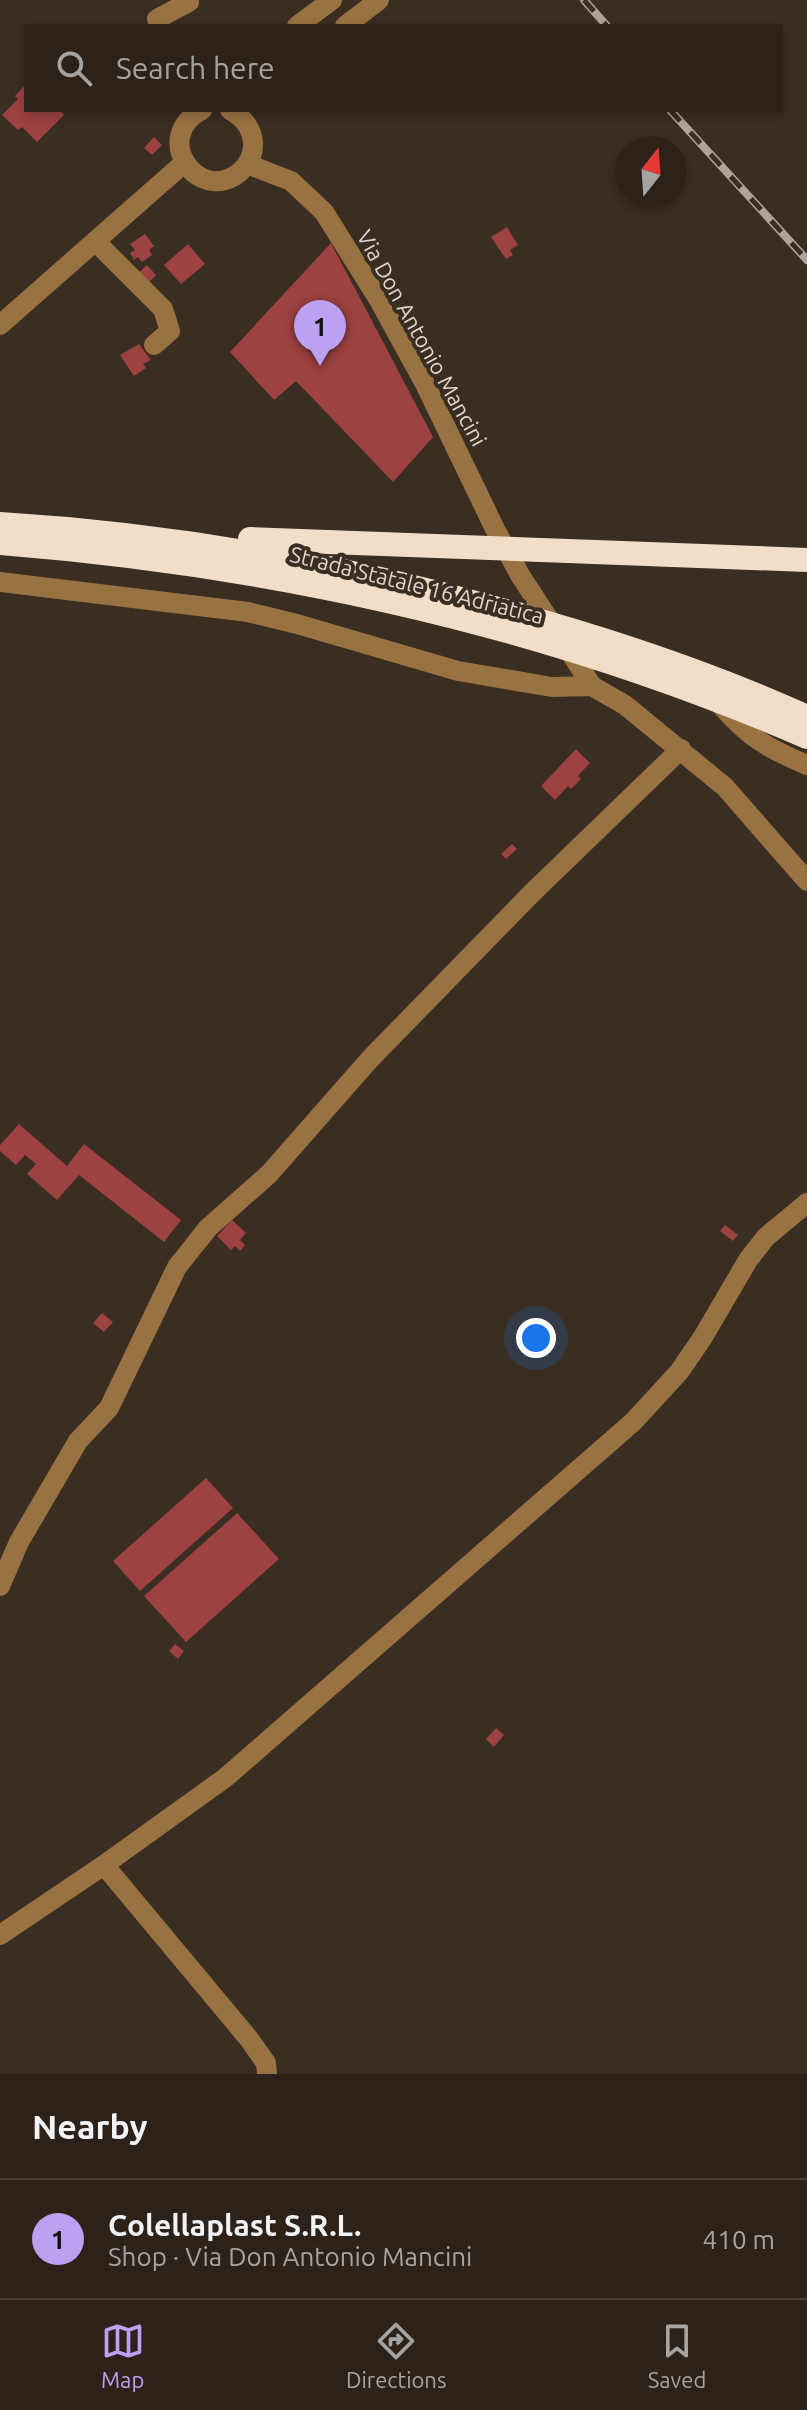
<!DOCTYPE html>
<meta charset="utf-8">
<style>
:root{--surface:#2c221a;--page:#382f27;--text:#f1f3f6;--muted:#a6a4a2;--line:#483f39;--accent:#bca0f2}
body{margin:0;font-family:Ubuntu,sans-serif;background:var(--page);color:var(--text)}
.compass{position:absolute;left:615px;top:136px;width:72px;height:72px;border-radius:50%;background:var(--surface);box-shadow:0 4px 12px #0003;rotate:17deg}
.you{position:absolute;left:536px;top:1338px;width:28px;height:28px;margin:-20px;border:6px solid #fff;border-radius:50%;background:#1a73e8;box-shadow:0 0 0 12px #1a73e833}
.badge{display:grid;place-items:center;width:52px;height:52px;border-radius:50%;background:var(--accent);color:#111;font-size:26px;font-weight:700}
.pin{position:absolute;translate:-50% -66px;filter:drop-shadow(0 2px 4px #0008)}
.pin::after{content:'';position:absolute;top:42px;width:28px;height:24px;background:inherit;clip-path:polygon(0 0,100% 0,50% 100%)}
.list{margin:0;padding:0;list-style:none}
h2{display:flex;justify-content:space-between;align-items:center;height:104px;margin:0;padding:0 32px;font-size:34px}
h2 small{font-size:26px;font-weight:400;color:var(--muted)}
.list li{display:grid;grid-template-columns:52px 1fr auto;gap:24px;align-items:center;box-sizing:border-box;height:120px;padding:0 32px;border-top:2px solid var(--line)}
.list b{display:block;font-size:30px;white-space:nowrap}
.list p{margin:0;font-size:26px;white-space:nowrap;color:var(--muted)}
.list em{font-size:26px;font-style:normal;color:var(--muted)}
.icon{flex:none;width:44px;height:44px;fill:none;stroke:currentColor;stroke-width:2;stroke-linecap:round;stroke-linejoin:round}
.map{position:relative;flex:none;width:807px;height:2074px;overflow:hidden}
.search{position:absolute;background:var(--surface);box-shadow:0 4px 12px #0003;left:24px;right:24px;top:24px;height:88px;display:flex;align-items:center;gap:20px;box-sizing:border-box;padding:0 28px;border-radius:0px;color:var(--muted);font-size:30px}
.sheet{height:224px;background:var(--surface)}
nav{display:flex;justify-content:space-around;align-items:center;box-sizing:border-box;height:112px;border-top:2px solid var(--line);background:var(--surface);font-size:22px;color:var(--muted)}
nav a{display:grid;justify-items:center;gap:4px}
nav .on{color:var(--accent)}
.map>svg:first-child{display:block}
</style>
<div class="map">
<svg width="807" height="2074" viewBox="0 0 807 2074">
<rect width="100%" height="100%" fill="#3a2d22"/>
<path fill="#9d4141" d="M26,84v26h34l4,5 -27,27 -15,-15 -4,3 -16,-15 16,-16 -3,-3z
M154,137l8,8 -10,10 -8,-7z
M507,227l11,18 -8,5 3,5 -7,4 -15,-22z
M145,234l9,12 -5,4 3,5 -10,7 -4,-5 -4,3 -4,-7 5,-3 -5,-6z
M331,243l102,194 -40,45 -97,-101 -22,19 -44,-48z
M188,244l17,20 -24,20 -17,-19z
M147,265l9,10 -9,9 -10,-10z
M139,344l12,16 -8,4 3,4 -12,8 -14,-21z
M576,749l14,14 -12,13 3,3 -10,10 -3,-3 -13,14 -14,-14z
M512,844l5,5 -11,10 -5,-5z
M19,1124l48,42 17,-22 97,76 -17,22 -85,-67 -22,25 -30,-26 9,-10 -11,-9 -9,10 -16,-14v-6z
M232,1220l14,13 -6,7 5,5 -5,6 -5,-5 -4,4 -14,-14z
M725,1225l13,10 -5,6 -13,-10z
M102,1313l11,9 -9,10 -11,-9z
M206,1478l27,30 -93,83 -27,-30z
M237,1513l42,46 -93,83 -42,-46z
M175,1644l9,7 -6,8 -9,-8z
M496,1728l8,7 -10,12 -8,-8z"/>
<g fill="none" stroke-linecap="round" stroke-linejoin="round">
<path stroke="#997241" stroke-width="20" d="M157,19l32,-17
M297,26l35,-26
M345,26l34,-26
M202,110c-52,27 -3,96 38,62 8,-7 13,-17 13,-27 0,-16 -10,-28 -23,-35
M247,164l44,17 33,31 55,88 46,84 70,145 25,46 72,111 33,19 100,82 82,94
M95,241l68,68 7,22 -16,14
M0,325l184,-162
M0,582l248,30 49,12 161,47 94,16 40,-1
M719,703c31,35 46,44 88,62
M0,1586l19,-44 59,-101 31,-33 68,-141 31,-39 61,-54 101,-115 162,-166 149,-144
M104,1865l145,174 17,24 1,11
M0,1935l104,-70 121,-87 408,-356 46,-50 24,-35 45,-77 18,-23 41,-34"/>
<path stroke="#f2dec8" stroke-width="24" d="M0,524c185,11 366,45 544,98 90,26 177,56 263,95
M250,539l557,21
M0,543c278,22 551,83 807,194"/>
<defs>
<path id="rail" d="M584,0l23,26
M670,110l137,150"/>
</defs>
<use href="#rail" stroke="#aea49c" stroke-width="8"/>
<use href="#rail" stroke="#3a2d22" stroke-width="5" stroke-dasharray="15" stroke-linecap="butt"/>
</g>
<g text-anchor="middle" stroke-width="8" stroke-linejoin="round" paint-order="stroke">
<g font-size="22" fill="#dfd7d0" stroke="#3a2d22">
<text transform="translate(422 338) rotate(61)" y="8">Via Don Antonio Mancini</text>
<text transform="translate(417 585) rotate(14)" y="8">Strada Statale 16 Adriatica</text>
</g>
</g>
</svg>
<svg class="compass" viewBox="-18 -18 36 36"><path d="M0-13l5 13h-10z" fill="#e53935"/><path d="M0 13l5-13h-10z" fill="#a6a4a2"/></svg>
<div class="you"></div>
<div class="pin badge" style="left:320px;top:366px">1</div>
<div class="search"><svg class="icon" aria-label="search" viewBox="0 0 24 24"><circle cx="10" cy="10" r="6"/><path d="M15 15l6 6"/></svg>Search here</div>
</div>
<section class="sheet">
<h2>Nearby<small></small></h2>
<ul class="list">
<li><span class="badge">1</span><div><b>Colellaplast S.R.L.</b><p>Shop · Via Don Antonio Mancini</p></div><em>410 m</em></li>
</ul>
</section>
<nav>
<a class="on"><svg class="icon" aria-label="map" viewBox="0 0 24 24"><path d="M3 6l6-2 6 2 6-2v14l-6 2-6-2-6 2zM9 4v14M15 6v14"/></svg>Map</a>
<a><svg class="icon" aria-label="directions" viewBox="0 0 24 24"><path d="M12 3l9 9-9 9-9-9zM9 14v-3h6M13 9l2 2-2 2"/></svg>Directions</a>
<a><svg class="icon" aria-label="saved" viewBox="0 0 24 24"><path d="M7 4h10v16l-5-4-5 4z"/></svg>Saved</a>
</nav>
